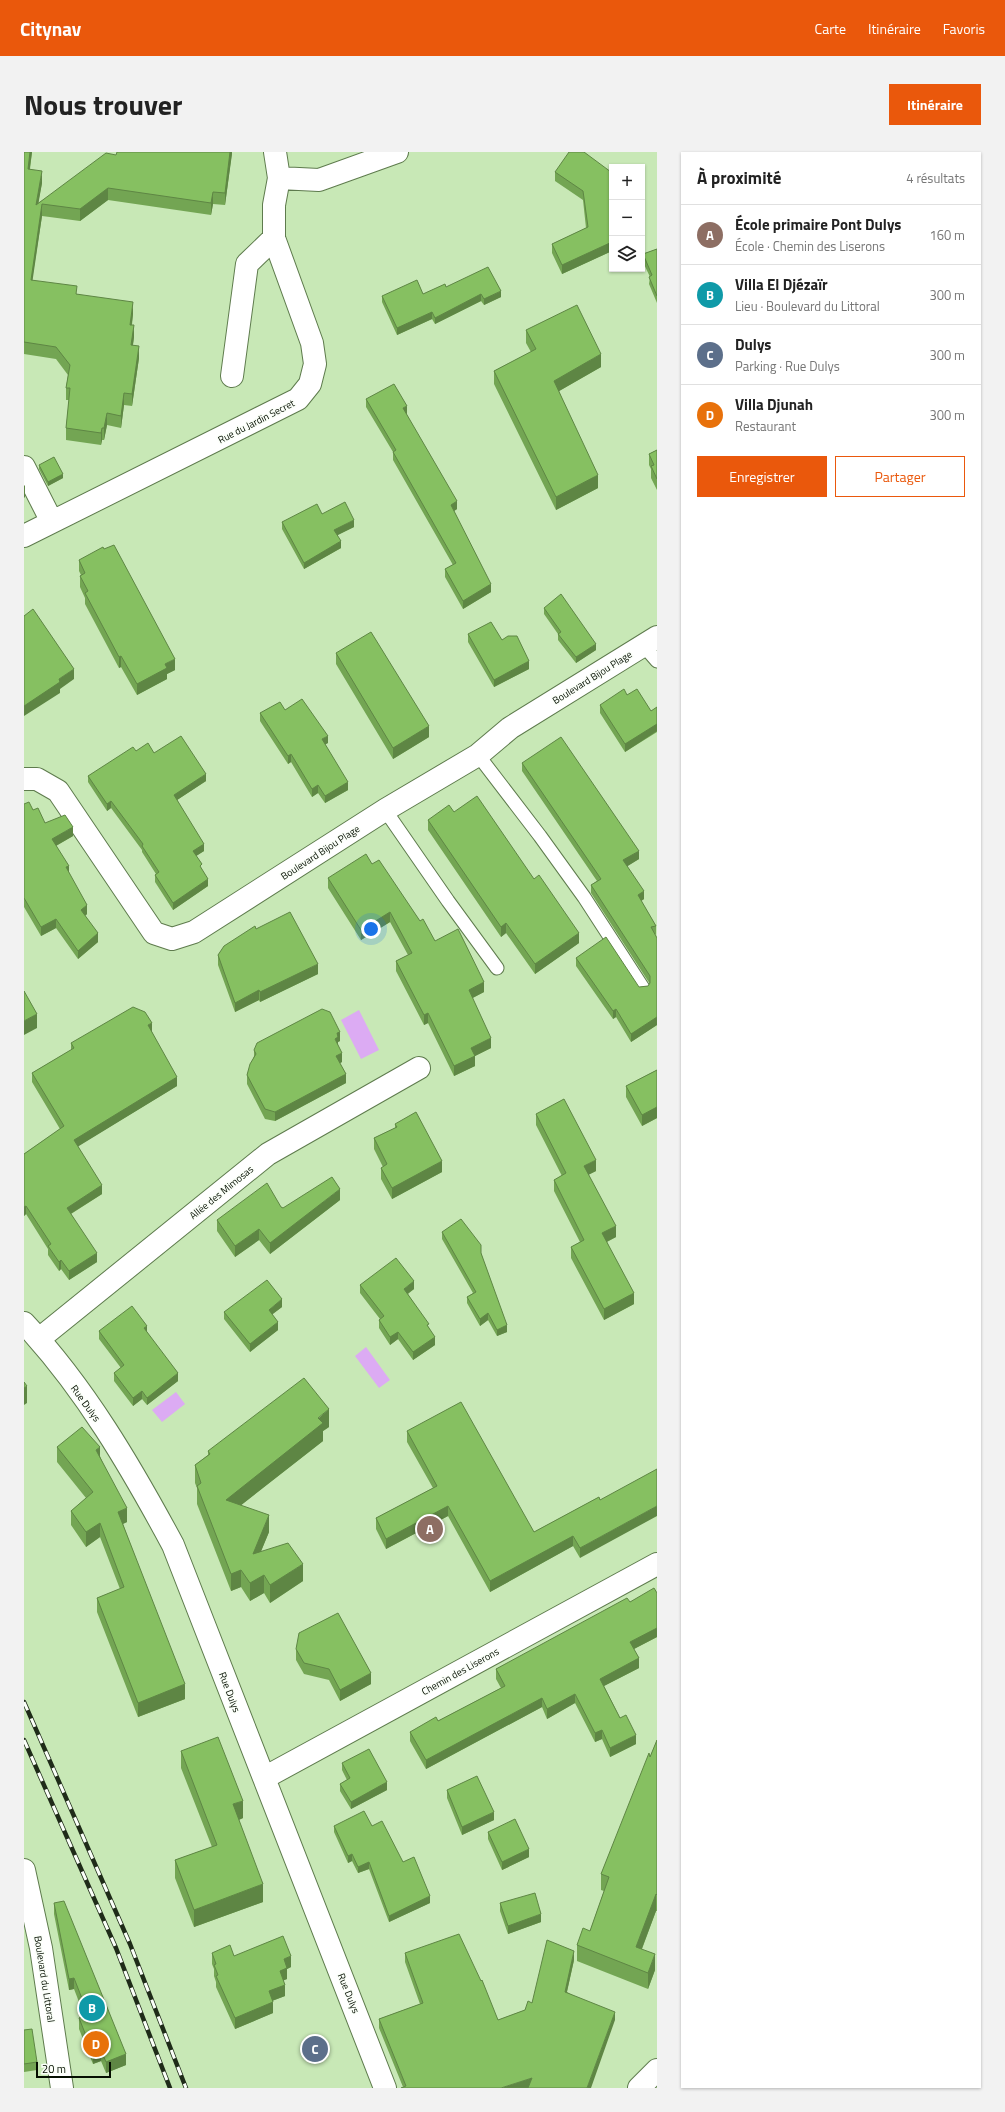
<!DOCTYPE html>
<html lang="fr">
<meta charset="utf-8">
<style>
:root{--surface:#fff;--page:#f2f2f2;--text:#222;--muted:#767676;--line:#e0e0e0;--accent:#ea580c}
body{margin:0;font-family:"Titillium Web",sans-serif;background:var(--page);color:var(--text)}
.controls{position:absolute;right:12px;top:12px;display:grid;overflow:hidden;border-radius:0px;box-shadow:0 1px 3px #0004}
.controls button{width:36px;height:36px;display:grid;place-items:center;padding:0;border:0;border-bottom:1px solid var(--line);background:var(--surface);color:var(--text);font:20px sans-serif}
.scale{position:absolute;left:12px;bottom:10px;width:75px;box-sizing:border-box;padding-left:4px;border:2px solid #050f01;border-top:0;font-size:11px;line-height:14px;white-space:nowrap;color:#050f01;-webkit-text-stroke:3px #fbfff9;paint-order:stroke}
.you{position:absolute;left:347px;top:777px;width:14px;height:14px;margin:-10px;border:3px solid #fff;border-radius:50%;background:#1a73e8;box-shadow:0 0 0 6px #1a73e833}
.badge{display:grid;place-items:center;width:26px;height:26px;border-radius:50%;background:var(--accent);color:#fff;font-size:13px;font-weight:700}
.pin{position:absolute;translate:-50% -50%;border:2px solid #fff;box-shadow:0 1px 4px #0006}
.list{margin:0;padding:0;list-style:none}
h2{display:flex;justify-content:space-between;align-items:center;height:52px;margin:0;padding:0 16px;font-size:17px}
h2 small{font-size:13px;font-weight:400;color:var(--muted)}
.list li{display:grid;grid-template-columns:26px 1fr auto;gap:12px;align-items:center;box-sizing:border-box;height:60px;padding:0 16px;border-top:1px solid var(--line)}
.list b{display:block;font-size:15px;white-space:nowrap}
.list p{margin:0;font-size:13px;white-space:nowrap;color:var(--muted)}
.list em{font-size:13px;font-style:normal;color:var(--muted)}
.actions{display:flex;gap:8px;padding:12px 16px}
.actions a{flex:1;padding:9px 0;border:1px solid var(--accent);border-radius:0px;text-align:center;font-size:14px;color:var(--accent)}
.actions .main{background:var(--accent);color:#fff}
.icon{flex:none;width:22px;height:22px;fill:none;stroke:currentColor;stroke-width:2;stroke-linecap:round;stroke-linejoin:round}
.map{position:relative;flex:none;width:633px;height:1936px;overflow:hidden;border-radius:0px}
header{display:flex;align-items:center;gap:24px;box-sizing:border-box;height:56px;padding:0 20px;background:var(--accent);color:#fff}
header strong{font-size:19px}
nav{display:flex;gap:22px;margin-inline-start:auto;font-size:14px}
.intro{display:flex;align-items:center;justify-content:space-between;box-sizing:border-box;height:96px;padding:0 24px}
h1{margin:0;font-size:28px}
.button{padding:10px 18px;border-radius:0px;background:var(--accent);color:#fff;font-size:14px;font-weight:700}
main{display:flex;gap:24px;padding:0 24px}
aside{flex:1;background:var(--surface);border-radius:0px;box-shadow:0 1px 3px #0004}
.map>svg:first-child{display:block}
</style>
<header>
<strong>Citynav</strong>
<nav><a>Carte</a><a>Itinéraire</a><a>Favoris</a></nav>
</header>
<div class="intro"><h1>Nous trouver</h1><a class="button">Itinéraire</a></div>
<main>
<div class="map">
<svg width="633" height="1936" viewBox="0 0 633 1936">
<rect width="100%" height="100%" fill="#c8e8b6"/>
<path fill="#dcabf3" d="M335,858l20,40 -18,9 -20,-39z
M342,1195l24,33 -11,8 -24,-32z
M152,1240l9,12 -23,18 -10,-12z"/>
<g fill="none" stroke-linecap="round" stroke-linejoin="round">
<defs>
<path id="service" d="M620,494l13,15
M454,603l62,81 44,61 59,91
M361,658l63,91 49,67"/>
<path id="minor" d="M255,26l40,2 78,-28
M208,224l15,-112 27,-26
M0,315l28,55
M0,384l274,-137 12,-15 5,-20 -3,-21 -38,-105v-33l5,-27 -4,-26
M0,627h13l21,12 96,142 18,6 22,-7 191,-122 93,-55 32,-27 147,-91
M0,1171c61,65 107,144 149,222l212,543
M15,1187l229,-185 151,-86
M240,1626l393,-214
M615,1936l18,-18"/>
<path id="secondary" d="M0,1718l17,78 21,140"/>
</defs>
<use href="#service" stroke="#5e7b4d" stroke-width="15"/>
<use href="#minor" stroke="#5e7b4d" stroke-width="24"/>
<use href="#secondary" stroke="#5e7b4d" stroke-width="24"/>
<use href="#service" stroke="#fff" stroke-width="13"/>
<use href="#minor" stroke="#fff" stroke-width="22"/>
<use href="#secondary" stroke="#fff" stroke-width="22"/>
<defs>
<path id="rail" d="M0,1550l106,242 56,144
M0,1588l92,208 54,140"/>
</defs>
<use href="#rail" stroke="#1f2b19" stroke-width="4.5"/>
<use href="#rail" stroke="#fbfff9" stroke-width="3" stroke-dasharray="9" stroke-linecap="butt"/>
</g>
<path fill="#73a553" d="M0,0h8l-2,17 12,14 -4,20 78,-48 116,-3 -7,53 -12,-1 -2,11 -103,-15 -28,21 -38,-5 -10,64 45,14 56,20 -1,11 2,12 -1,8 6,13 -7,48 -8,-1 -3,23 -14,-3 -3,15h-2l-1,5 -35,-5v-12l3,-28h-3v-12l2,-13 -12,-16 -32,-5z
M531,20l57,4v75l-50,23 -10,-21v-9l34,-16 -3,-28 -28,-19z
M633,97v54l-8,-19 1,-7 -7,-15v-8z
M422,135l55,10 -17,8 -3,-4 -46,23 -3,-5 -35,16 -15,-33v-6l41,-2z
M502,178l75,37 -42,24 39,97 -42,22 -62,-126v-13l37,-19 -5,-9z
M342,247l41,15h-1l51,95 -3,2 37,81 -28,17 -18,-32v-8l8,-4 -60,-105v-8l-27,-45z
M633,298v40l-6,-12v-9l-2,-4v-11z
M15,313l24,13 -15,8 -9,-17z
M298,362l32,13 -17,8 4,13 -37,21 -22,-40v-7z
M55,408l96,110 -8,4v5l-30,16 -16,-28 -2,1 -34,-64v-6l-5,-11v-11l1,-1 -2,-4z
M520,456l52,42 -20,13 -18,-23v-6l-14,-20z
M444,482l61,35 -35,18 -26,-45z
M312,501l93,84 -36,22 -57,-95z
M603,543l24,16 6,-4v25l-32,20 -25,-39v-8z
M261,558l43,33 -3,1 23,46 -23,13 -7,-10 -6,4 -21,-35 -3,2 -28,-43v-8z
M112,599l18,2 52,28 -29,19 27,51 -8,5 12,30 -35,24 -18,-28v-7l1,-1 -14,-22v-2l-31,-42 -4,3 -19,-29v-6z
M498,611l117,96 -12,7 17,33 -3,2 15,25v8l-1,1 2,90 -26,17 -15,-25 -3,2 -37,-53v-8l63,29 9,-1 2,-2 -59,-91v-8l6,-4 -75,-110z
M0,652l9,6 12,13 28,13 -17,10 13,27 18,41 -2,2 13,26 -20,17 -22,-31 -15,8 -17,-29z
M430,660l80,67 45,64 -44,31 -29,-41 -5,4 -73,-107v-10z
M348,712l63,77 49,51 -12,6 19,50 -16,8v10l-21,10 -26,-53 -4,2 -28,-54v-10l12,-6 -18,-33 -29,18 -33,-52v-10z
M232,777l62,45 -58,28 -1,-2 -24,12 -17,-47v-10z
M128,880l25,54 -99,60 24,48 -31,20 26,48 -28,18 -8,-11 -2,2 -11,-16v-6l-22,-35 -2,2v-62l36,-25 -28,-47v-9l39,-23v-7z
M316,889l-2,1v4l4,16 -2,1 6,20 -71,38 -10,-2 -18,-35v-9l7,-19v-6z
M633,918v48l-15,8 -16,-29v-11z
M512,962l60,57 -8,4 28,62 -9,5 27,62 -30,16 -33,-62v-11l9,-5 -26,-51v-11l8,-4 -26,-51z
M371,972l47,48 -50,27 -11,-20v-11l2,-1 -9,-18v-11l21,-10z
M316,1048l-70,54 -11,-14 -24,17 -18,-26v-11l64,-13 2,1z
M418,1080l39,21 26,79 -10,4 -9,-16 -8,6 -13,-23v-6l6,-4 -31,-54z
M336,1133l54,4 -6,5 21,34 6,17 -22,15 -15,-21 -8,6 -11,-17v-8l1,-1 -20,-26z
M258,1155l-10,7 6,16 -28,22 -26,-33v-7z
M75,1179l48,1 31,49 -31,24 -5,-6 -9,7 -19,-25v-8l7,-5 -22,-29z
M305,1275l-6,4v10l-82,64 28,27 -8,19 42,30 -33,22 -6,-10 -14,8 -9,-14 -10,4 -34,-87v-16l-2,-5v-18l13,-10v-4z
M383,1279l127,101 65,-35 -19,61 -7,-12 -83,46 -42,-76 -62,33 -10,-20v-11l57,-30 -26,-46z
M33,1295l43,9 27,66 -4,2 62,175 -47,18 -41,-105v-14l23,-9 -20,-52 -14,10 -15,-22v-14l15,-13 -29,-36z
M633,1441v44l-23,12 5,19 -35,18 16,32 16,26 -26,13 -8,-18 -7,3 -20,-39 -28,16 -5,-12 -116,62 -16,-28v-9l28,-11 63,-33 -5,-9v-10l134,-67z
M272,1497l75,35 -31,17 -11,-21 -25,-6 -8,-14z
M633,1588v171h-1l-14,38 13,21 -7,19 -71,-28v-16l13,-14 14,-40 -3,-1v-16z
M157,1599l62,67 -4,2 24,82 -69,25 -19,-49v-18l37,-13 -31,-79z
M318,1611l45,27 -36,19 -11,-18v-7l7,-4 -5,-10z
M423,1638l47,30 -32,15 -15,-37z
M310,1674h38l31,36 27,41 -41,19 -20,-53 -11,4 -6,-12 -4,2 -14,-31z
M464,1680l41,25 -27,13 -14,-31z
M30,1751l72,162 -20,8 -5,-12 -8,3 -14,-35v-11l5,-3 -10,-26 -5,1 -15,-76z
M476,1751l41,19 -33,12 -8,-23z
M188,1801l22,3 57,11 -4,2v10l-4,1 2,16 -13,5 1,12 -38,16 -19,-42v-5l-2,-6v-7l-2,-5z
M381,1801l93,67 27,-10 49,-50 -7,32 48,28 -212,67 -24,-59v-9l41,-15 -15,-42z
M0,1878l13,32v8l-13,2z"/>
<path fill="#5e8644" d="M6,0h2l-4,29v-12z
M206,0h2v2l-7,51v-12z
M18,19v12l-6,34v-12z
M84,36v12l-28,21v-12z
M189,40v12l-2,11v-12z
M18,52v12l-11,75v-11z
M588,90v9l-50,23v-9z
M477,139v6l-17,8v-6z
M457,142v7l-46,23v-6z
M109,150v12l-3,23v-12z
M408,160v7l-35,16v-7z
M110,173v12l-3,20v-12z
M115,194v12l-7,48v-12z
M577,202v13l-47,27v-13z
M100,241v12l-3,23v-12z
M383,254v8l-4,2v-8z
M83,261v12l-3,15v-12z
M78,276v12l-1,5v-12z
M39,322v4l-15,8v-4z
M574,323v13l-42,22v-13z
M1,333v12l-1,1v-12z
M433,349v8l-6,4v-8z
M330,368v7l-20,10v-7z
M317,389v7l-37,21v-6z
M467,432v8l-28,17v-8z
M572,492v6l-20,13v-6z
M97,504v11l-2,1v-11z
M151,507v11l-8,4v5l-30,16v-11l28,-20z
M505,509v8l-35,18v-7z
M50,517v10l-14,10v4l-36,23v-10l35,-27z
M633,571v8l-32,21v-8z
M405,574v11l-36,22v-11z
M304,584v7l-6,3v-7z
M267,602v8l-3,2v-8z
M182,622v7l-32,21v-7z
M324,630v8l-23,13v-7z
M294,633v8l-6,4v-8z
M87,649v7l-4,3v-7z
M49,675v9l-21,12v-9z
M180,692v7l-11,7v-7z
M615,699v8l-16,10v-9z
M45,714v9l-3,-8z
M184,727v7l-35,24v-7z
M620,739v8l-6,4v-8z
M63,753v9l-6,5v-9z
M366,760v10l-29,18v-10z
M32,767v9l-15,8v-9z
M482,771v10l-5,4v-10z
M74,781v9l-20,17v-8z
M555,781v10l-44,31v-10z
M294,812v10l-58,28v-10z
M460,830v10l-15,8v-10z
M235,838v10l-24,12v-9z
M592,857v8l-3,2v-8z
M404,861v10l-4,2v-10z
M13,862v14l-13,7v-14z
M633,865v8l-26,17v-8z
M128,871v9l-4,2v-9z
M316,880v9l-2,1v4l-3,-7 2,-6z
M467,886v10l-16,8v10l-21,10v-10l17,-18z
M318,901v9l-6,3v-9z
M322,922v9l-71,38v-9z
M153,925v9l-103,63v-9z
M633,955v11l-15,8v-11z
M572,1008v11l-12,6v-11z
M418,1009v11l-50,27v-11z
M78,1033v9l-35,22v-8z
M316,1037v11l-70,54v-11z
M2,1054v8l-2,2v-9z
M592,1074v11l-14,7v-11z
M235,1077v11l-24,17v-11z
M73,1101v9l-28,18v-9z
M37,1108v9l-2,2v-9z
M390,1129v8l-10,7v-7z
M610,1141v11l-30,16v-11z
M258,1147v8l-13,10v-7z
M464,1161v7l-8,6v-7z
M254,1170v8l-28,22v-8z
M483,1173v7l-10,4v-6z
M123,1174v8l-3,-6z
M374,1180v7l-8,6v-8z
M411,1185v8l-22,15v-8z
M154,1221v8l-31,24v-7z
M3,1234v17l-3,2v-17z
M118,1239v8l-9,7v-8z
M305,1257v18l-6,4v10l-97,76v-17z
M76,1295v14l-4,-11z
M424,1354v10l-62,33v-10z
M633,1354v10l-77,42v-10z
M103,1356v14l-9,4v-14z
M245,1363v17l-16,39v-17z
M76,1371v14l-14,10v-15z
M549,1384v10l-83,46v-11z
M279,1412v17l-33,22v-18z
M217,1418v17l-10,4v-17z
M240,1423v18l-14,8v-18z
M633,1476v9l-27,14v-9z
M615,1506v10l-39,20v-9z
M347,1521v11l-31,17v-11z
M161,1532v15l-47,18v-14z
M551,1542v9l-28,16v-10z
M518,1546v9l-116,62v-9z
M578,1578v9l-7,3v-9z
M612,1583v9l-26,13v-9z
M363,1630v8l-36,19v-7z
M219,1649v17l-10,4v-18z
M470,1660v8l-32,15v-8z
M505,1697v8l-27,13v-8z
M328,1702v7l-4,2v-7z
M345,1710v7l-11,4v-6z
M239,1732v18l-69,25v-17z
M632,1742v17l-20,53v-17z
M406,1744v7l-41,19v-6z
M517,1762v8l-33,12v-8z
M550,1799v9l-9,40v-8z
M631,1802v16l-7,19v-16z
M267,1804v11l-4,2v10l-7,3v-11l4,-12z
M50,1826v11l-5,1v-11z
M261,1833v11l-16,6v-11z
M249,1850v11l-38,16v-11z
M591,1860v8l-24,68h-4z
M77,1898v11l-8,3v-11z
M102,1902v11l-20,8v-11z
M508,1926l-3,10h-28z"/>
<path fill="#86c061" stroke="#5e8644" d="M0,0h6l-2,17 14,2 -6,34 70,-52 10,2 1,-3h113l-5,41 -12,-1 -2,11 -103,-15 -28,21 -38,-5 -11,76 46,6 -1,8 57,8 -3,23h4l-3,20 8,1 -7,48 -8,-1 -3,23 -14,-3 -3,15h-2l-1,5 -35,-5 4,-40h-4l4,-23 -14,-18 -32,-5z
M545,0h15l27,20 1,4v66l-50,23 -10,-21 36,-17 -5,-36 -28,-19z
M633,97v47l-8,-19 3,-2 -9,-21z
M464,115l13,24 -17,8 -3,-5 -46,24 -3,-6 -35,16 -15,-32 35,-16 6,14 22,-10 1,3z
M553,153l24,49 -47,27 44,94 -42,22 -62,-126 42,-22 -10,-19z
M370,232l13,22 -4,2 54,93 -6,4 40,79 -28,17 -18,-32 11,-6 -63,-111 3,-2 -30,-51z
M633,298v29l-6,-13 3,-1 -5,-11z
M30,305l9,17 -15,8 -9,-17z
M321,350l9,18 -20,10 7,11 -37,22 -22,-41 35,-18 5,10z
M90,393l61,114 -10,5 2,4 -30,16 -16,-28 -2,1 -34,-64 3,-2 -8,-15 5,-3 -6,-13 24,-13 1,2z
M537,442l35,50 -20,13 -18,-23 3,-2 -17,-24z
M9,457l41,60 -15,10 1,3 -36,24v-90z
M467,470l11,18 6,-4h9l12,25 -35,19 -26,-46z
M347,480l58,94 -36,22 -57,-95z
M600,537l3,6 10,-6 14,22 6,-4v17l-32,20 -25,-39z
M278,547l26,37 -6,3 26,43 -23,14 -7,-11 -6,4 -21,-35 -3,2 -28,-43 20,-11 5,8z
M157,584l25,38 -32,21 30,49 -11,7 9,13 -2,2 8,13 -35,24 -18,-28 4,-3 -17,-26 1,-2 -32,-43 -4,3 -19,-28 45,-29 3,4 12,-8 6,10z
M537,585l78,114 -16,9 21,31 -6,4 18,31 -5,1 6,11v79l-26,17 -15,-25 -3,2 -37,-53 30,-21 33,50 9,-1 2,-3v-7l-59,-91 10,-6 -79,-116z
M453,644l57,83 5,-4 40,58 -44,31 -29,-41 -5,4 -73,-107 21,-15 5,7z
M5,650l4,8 5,-2 7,15 20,-8 8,12 -21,12 17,27 -3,1 21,38 -6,5 17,23 -20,18 -22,-32 -15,8 -17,-29v-94z
M342,702l6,10 7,-4 41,61 3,-2 12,22 23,-12 26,53 -15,8 22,48 -20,10 4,8 -21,10 -26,-53 -4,2 -28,-54 16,-8 -22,-41 -29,18 -33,-52z
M266,760l28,52 -58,28 -1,-2 -24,13 -17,-48 6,-9 31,-20 1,3z
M0,839l13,23 -13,7z
M109,855l12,5 7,11 -4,2 29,52 -103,63 28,45 -35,23 30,45 -28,18 -8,-11 -2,2 -11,-16 3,-2 -25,-38 -2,1v-53l40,-28 -32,-53 42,-25 -3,-5z
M298,857l8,3 10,20 -3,1 1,4 -3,2 7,14 -6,3 10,18 -71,38 -10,-3 -18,-34 3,-11 6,-10 -2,-4 3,-7z
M633,918v37l-15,8 -16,-29z
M540,947l32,61 -12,6 32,60 -14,7 32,60 -30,16 -33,-62 13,-7 -30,-60 12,-7 -30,-59z
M392,960l26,49 -50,27 -11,-20 6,-4 -13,-26 23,-11 -2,-3z
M308,1025l8,12 -70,54 -11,-14 -24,17 -18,-26 50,-37 14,24 2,1z
M437,1067l20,26v8l26,72 -10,5 -9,-17 -8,6 -13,-22 9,-5 -34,-60z
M372,1106l18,23 -10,8 25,35 -2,1 8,12 -22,15 -15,-20 -8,5 -11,-17 5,-4 -24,-31z
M243,1128l15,19 -13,11 9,12 -28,22 -26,-32z
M108,1154l15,20 -3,2 34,45 -31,25 -5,-7 -9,7 -19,-25 10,-8 -25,-34z
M280,1226l25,31 -11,9 5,5 -97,77 43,15 -16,39 35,-11 15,21 -33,21 -6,-10 -14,8 -9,-13 -10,4 -34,-88 4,-3 -6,-18 15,-11 -2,-3z
M0,1230l3,4 -3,2z
M437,1250l73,130 65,-35 1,3 57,-31v37l-77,42 -7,-12 -83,45 -42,-75 -62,33 -10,-21 61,-32 -30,-55z
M58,1275l18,20 -4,3 31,58 -9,4 67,172 -47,19 -41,-105 27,-11 -24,-64 -14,9 -15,-21 22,-19 -36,-45z
M630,1436l3,5v35l-27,14 9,16 -39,21 20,39 6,-3 10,20 -26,13 -8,-18 -7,3 -20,-39 -28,15 -5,-11 -116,62 -16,-28 26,-15 2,4 67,-35 -9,-17 131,-71 3,4z
M314,1461l33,60 -31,17 -11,-21 -25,-6 -8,-14 3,-16z
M194,1585l25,64 -10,3 30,80 -69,26 -19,-50 42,-15 -36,-94z
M633,1588v155l-1,-1 -20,53 19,7 -7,19 -71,-28 6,-17 7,3 19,-54 -8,-3 48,-121 1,4z
M345,1597l18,33 -36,20 -11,-18 10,-6 -8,-15z
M453,1624l17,36 -32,15 -15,-37z
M340,1659l8,15 10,-5 21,41 11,-5 16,39 -41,20 -20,-54 -11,5 -6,-13 -4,2 -14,-30z
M491,1667l14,30 -27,13 -14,-30z
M511,1741l6,21 -33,12 -8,-23z
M40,1749l62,153 -20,8 -5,-12 -8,3 -14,-35 9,-4 -14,-36 -5,1 -15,-76z
M435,1782l22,47 1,-1 16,40 27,-10 3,-9 4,2 15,-63 27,11 -9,41 50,20 -28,76h-59l4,-10 -31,10h-100l5,-2 -27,-67 44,-16 -18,-50z
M259,1784l8,20 -7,3 3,9 -7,3 5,14 -16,6 4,11 -38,16 -19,-42 2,-1 -4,-10 2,-1 -4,-11 18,-8 4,11z
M8,1877l5,33 -13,2v-34z"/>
<g text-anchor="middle" stroke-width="3" stroke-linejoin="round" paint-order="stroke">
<g font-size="10" fill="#050f01" stroke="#fbfff9">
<text transform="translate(232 269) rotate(-27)" y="4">Rue du Jardin Secret</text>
<text transform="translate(568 525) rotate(-32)" y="4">Boulevard Bijou Plage</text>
<text transform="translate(296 700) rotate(-33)" y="4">Boulevard Bijou Plage</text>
<text transform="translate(197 1040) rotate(-39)" y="4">Allée des Mimosas</text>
<text transform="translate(62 1251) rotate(54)" y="4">Rue Dulys</text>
<text transform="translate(436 1519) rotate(-29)" y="4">Chemin des Liserons</text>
<text transform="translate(206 1540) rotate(69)" y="4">Rue Dulys</text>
<text transform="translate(21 1827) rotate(81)" y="4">Boulevard du Littoral</text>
<text transform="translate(325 1841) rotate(68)" y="4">Rue Dulys</text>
</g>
</g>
</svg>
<div class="controls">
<button>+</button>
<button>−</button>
<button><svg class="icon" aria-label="layers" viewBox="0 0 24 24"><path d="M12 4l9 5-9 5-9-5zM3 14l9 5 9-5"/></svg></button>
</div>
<div class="scale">20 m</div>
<div class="you"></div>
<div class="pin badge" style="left:406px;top:1377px;background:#8d6e63">A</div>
<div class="pin badge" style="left:68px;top:1856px;background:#0f9aa8">B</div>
<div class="pin badge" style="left:291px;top:1897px;background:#5c6f8a">C</div>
<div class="pin badge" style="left:72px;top:1892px;background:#e8710a">D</div>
</div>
<aside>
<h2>À proximité<small>4 résultats</small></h2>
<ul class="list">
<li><span class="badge" style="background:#8d6e63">A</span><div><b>École primaire Pont Dulys</b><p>École · Chemin des Liserons</p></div><em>160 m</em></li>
<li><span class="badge" style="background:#0f9aa8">B</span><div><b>Villa El Djézaïr</b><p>Lieu · Boulevard du Littoral</p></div><em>300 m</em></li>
<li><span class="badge" style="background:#5c6f8a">C</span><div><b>Dulys</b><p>Parking · Rue Dulys</p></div><em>300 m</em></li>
<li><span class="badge" style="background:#e8710a">D</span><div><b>Villa Djunah</b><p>Restaurant</p></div><em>300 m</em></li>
</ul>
<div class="actions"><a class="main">Enregistrer</a><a>Partager</a></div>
</aside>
</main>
